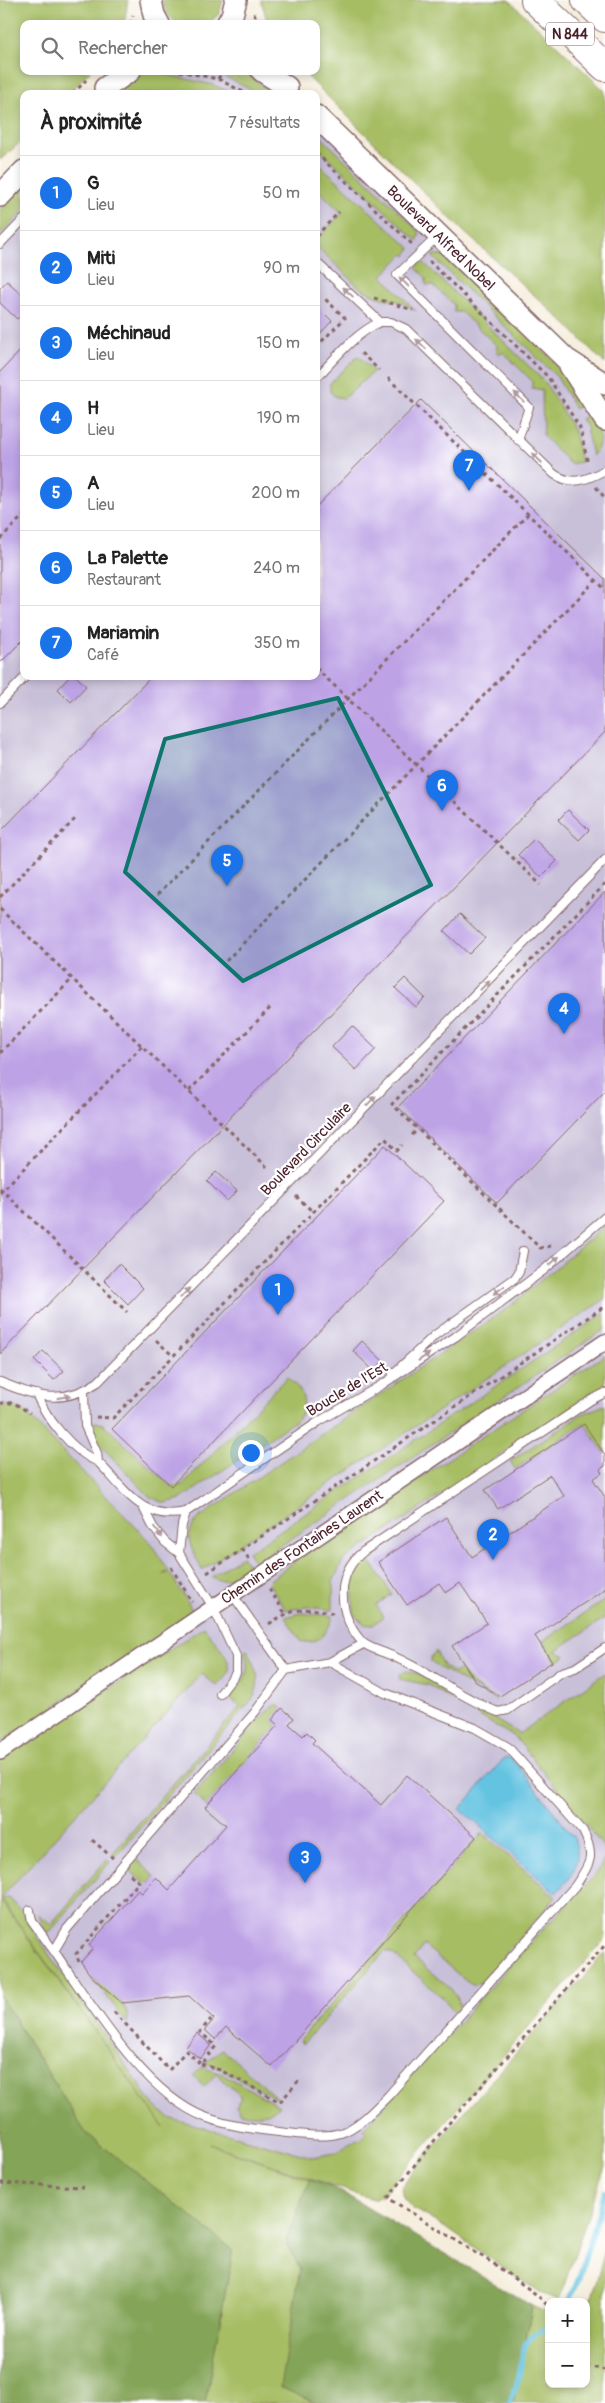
<!DOCTYPE html>
<html lang="fr">
<meta charset="utf-8">
<style>
:root{--surface:#fff;--page:#f6f6f6;--text:#222;--muted:#767676;--line:#e0e0e0;--accent:#1a73e8}
body{margin:0;font-family:Pangolin,sans-serif;background:var(--page);color:var(--text)}
.controls{position:absolute;right:15px;bottom:15px;display:grid;overflow:hidden;border-radius:10px;box-shadow:0 2px 8px #0003}
.controls button{width:45px;height:45px;display:grid;place-items:center;padding:0;border:0;border-bottom:1px solid var(--line);background:var(--surface);color:var(--text);font:25px sans-serif}
.you{position:absolute;left:250px;top:1452px;width:18px;height:18px;margin:-12px;border:4px solid #fff;border-radius:50%;background:#1a73e8;box-shadow:0 0 0 8px #1a73e833}
.badge{display:grid;place-items:center;width:32px;height:32px;border-radius:50%;background:var(--accent);color:#fff;font-size:16px;font-weight:700}
.pin{position:absolute;translate:-50% -41px;filter:drop-shadow(0 1px 2px #0008)}
.pin::after{content:'';position:absolute;top:26px;width:18px;height:15px;background:inherit;clip-path:polygon(0 0,100% 0,50% 100%)}
.list{margin:0;padding:0;list-style:none}
h2{display:flex;justify-content:space-between;align-items:center;height:65px;margin:0;padding:0 20px;font-size:21px}
h2 small{font-size:16px;font-weight:400;color:var(--muted)}
.list li{display:grid;grid-template-columns:32px 1fr auto;gap:15px;align-items:center;box-sizing:border-box;height:75px;padding:0 20px;border-top:1px solid var(--line)}
.list b{display:block;font-size:19px;white-space:nowrap}
.list p{margin:0;font-size:16px;white-space:nowrap;color:var(--muted)}
.list em{font-size:16px;font-style:normal;color:var(--muted)}
.icon{flex:none;width:28px;height:28px;fill:none;stroke:currentColor;stroke-width:2;stroke-linecap:round;stroke-linejoin:round}
.map{position:relative;flex:none;width:605px;height:2403px;overflow:hidden}
.search{position:absolute;background:var(--surface);box-shadow:0 2px 8px #0003;left:20px;top:20px;width:300px;height:55px;display:flex;align-items:center;gap:12px;box-sizing:border-box;padding:0 18px;border-radius:10px;color:var(--muted);font-size:19px}
.panel{position:absolute;background:var(--surface);box-shadow:0 2px 8px #0003;left:20px;top:90px;width:300px;height:590px;border-radius:10px}
.map>svg:first-child{display:block}
</style>
<div class="map">
<svg width="605" height="2403" viewBox="0 0 605 2403">
<rect width="100%" height="100%" fill="#fff"/>
<filter id="ink" filterUnits="userSpaceOnUse"><feTurbulence type="fractalNoise" baseFrequency=".02" numOctaves="2"/><feDisplacementMap in="SourceGraphic" scale="10" xChannelSelector="R" yChannelSelector="G"/><feConvolveMatrix kernelMatrix="1 2 1 2 8 2 1 2 1" color-interpolation-filters="sRGB"/></filter>
<filter id="wash" filterUnits="userSpaceOnUse"><feTurbulence type="fractalNoise" baseFrequency=".0096" numOctaves="4" result="noise"/><feDisplacementMap in="SourceGraphic" scale="20" xChannelSelector="R" yChannelSelector="G"/><feGaussianBlur stdDeviation="1.12" result="paint"/><feColorMatrix in="noise" values="0 0 0 0 0 0 0 0 0 0 0 0 0 0 0 0 0 1.4 0 .05"/><feComposite in="paint" operator="in"/></filter>
<g filter="url(#wash)">
<rect width="100%" height="100%" fill="#f5eddb"/>
<path fill="#c8bfd8" d="M132,71h127l35,23h-195z
M316,116l289,304v1446l-272,321 -169,-59 -164,-229 45,-50 -45,-46v-1607l24,-24v504h292z"/>
<path fill="#a6bd63" stroke="#786e47" d="M0,0h128l-4,24h-100v47h66l-22,23h-44v45l-24,21z
M162,0h61l-4,14 -11,10h-31l-10,-10z
M261,0h248l96,91v273l-37,-38 -107,-97 -154,-153 -3,-5h12v-47h-48z
M142,71h21l1,3 49,11 22,9h-120z
M228,71h17l27,23h-17l-10,-8 -20,-9z
M316,132l101,97 3,5 -3,7 -101,-95z
M316,161l94,87 -4,8 -3,-2 -21,22 34,35 -15,-9 -23,-5 -18,-9 -44,-42v-6l26,-27 -26,-25z
M24,185v25l-24,25v-26z
M434,254l13,3 105,102 35,43 -12,7 -18,-32 -125,-121z
M422,261l123,121 29,49 7,31 -11,2 -27,-28 -1,-46 -10,-2v-7l-28,-28h-7v-7l-36,-34h-7v-7l-21,-20h-7v-7l-10,-10z
M358,356l16,15 -26,24 -4,3 -8,-1 -6,-5v-9z
M593,412c6,13 12,32 -1,44l-6,-29 -5,-8z
M605,1226v73l-403,271c-10,-19 -21,-36 -2,-53l309,-210z
M605,1313v16l-350,234 -7,-11z
M605,1355v31l-262,174 -10,22v28l-26,-3 -21,3 -17,-26 1,-4 35,-26z
M287,1377c15,13 22,23 12,41l-118,81 -16,4 -15,-6 -48,-50 -12,-17 5,-8 8,2 68,62 11,-1z
M8,1405l14,5 8,7 119,124 20,30 -6,3 7,-1 24,40 -53,39 -9,2 -132,89v-336z
M605,1405v49l-21,-31 -69,46 -5,-8 72,-47z
M242,1556l8,11c-13,8 -24,18 -39,10z
M368,1558l24,36 -16,11 8,12 -11,7 -7,1 -11,-9c-4,-18 -4,-47 13,-58z
M605,1600v18l-50,33 11,5 -10,6 -13,-21z
M301,1613l32,3c-3,14 -16,31 -32,25l-16,-24z
M204,1627c7,9 27,32 25,42 -1,7 -8,12 -12,17l-15,-12 -202,225 164,229 -163,-229 8,-1 12,12 16,27 117,169 16,12 12,4 130,35 24,-4 21,-14 2,1 7,-7 -3,-3 163,-183 71,-74 8,-15v81l-223,256 -8,4 -11,-3 -153,-52 100,35 -24,61 14,30 -19,117 34,16h-110l28,-153 -148,-118 -85,-136v-237z
M247,1650c10,15 14,29 7,47l-139,160 -3,-3 128,-147 -10,-9c13,-16 22,-26 14,-46z
M436,1651l7,15 11,7 5,-3 17,17 20,13 -61,-35 -4,-3v-5z
M406,1671l13,3 100,60 86,-61v181l-3,-9 -86,-107 -88,-53 -29,-6 1,-4z
M277,1704l5,4 -10,12 6,5 -72,81 -12,-12 75,-85z
M482,1833l74,64 -74,84 -6,4 -9,-3 -43,-37 -10,13 38,32 6,9 2,8 -5,5 -11,-13 -50,-44 -9,-4 -82,93 -4,-3z
M107,1859l3,3 -63,73 -9,-21 13,10z
M136,1859l19,17 -8,9 -19,-16z
M605,1952v214l-46,134 -19,-7 -91,-63 -37,-22 -9,-10 -2,-9 13,-20z
M92,1977c13,11 40,26 35,46z
M222,2049l54,48 3,3 -59,-32 -15,-5z
M202,2067l23,8 54,31c-9,9 -27,11 -39,7l-4,-7 6,-9 -26,-23 -12,13 -11,-11z
M605,2250v153h-91l18,-97 17,8v70h37v-65z"/>
<path fill="#84a459" stroke="#676242" d="M0,1996l85,136 148,118 -28,153h-205z
M310,2179l23,8 199,119 -18,97h-199l-35,-16 20,-117 -14,-30z"/>
<path fill="#63c3e1" stroke="#567186" d="M505,1757l6,2 8,8 55,71c9,24 -2,38 -18,55l-96,-84z"/>
<g fill="none" stroke-linecap="round" stroke-linejoin="round">
<path stroke="#63c3e1" stroke-width="5.5" d="M569,2302l11,-27 25,-83
M510,2403c2,-7 6,-15 8,-22 7,-28 -1,-42 31,-54"/>
</g>
<g id="blocks">
<path fill="#bda3e5" d="M7,281l17,15v16l-7,7 -17,-16v-15z
M316,305l16,16 -16,17z
M24,347v292l-24,24v-291z
M421,400l184,179v153l-605,622v-522l152,-156h164v-169z
M70,676h6l10,10 -15,16 -13,-13z
M568,810l21,20 -10,10 -21,-20z
M534,839l23,22 -16,16 -23,-22z
M605,892v199l-108,112 -99,-96z
M460,914l25,24 -16,16 -25,-23z
M405,978l20,20 -9,9 -21,-19z
M352,1026l24,23 -20,21 -24,-23z
M385,1145l59,56 -273,285 -59,-57z
M216,1172l21,19 -10,10 -20,-20z
M119,1264l24,24 -15,16 -24,-24z
M362,1341l21,20 -9,10 -21,-20z
M43,1351l21,20 -10,9 -20,-20z
M584,1424l21,31v11l-5,3 2,4 -9,6 12,18v92l-70,47 17,26 -52,34 -24,-14 -24,-36 35,-23 -27,-40 -14,10 -7,-10 -32,22 -29,-43 68,-45 26,40 92,-61 -14,-21 -52,34 -13,-19z
M282,1708l12,10 -5,6 14,12 4,-4 8,8 -3,3 69,62 26,-30 69,62 -204,230 -46,-40 -11,12 -10,-9 9,-11 -25,-23 -67,7 -31,-27 -10,-14 12,-14 -4,-3 49,-55 4,3 14,-16 13,13 57,-65 -21,-18 73,-82 -6,-5z
M197,2033l14,12 -11,14 -14,-12z"/>
</g>
</g>
<g filter="url(#ink)">
<use href="#blocks" fill-opacity="0" stroke="#866769" stroke-width="1"/>
<g fill="none" stroke-linecap="round" stroke-linejoin="round">
<defs>
<path id="lane" d="M438,236l-41,39 132,132 -11,33
M0,244l24,-25
M316,262l64,60h11l15,7 148,145c18,12 33,6 51,-4
M316,378c20,-20 38,-44 64,-56
M0,703l26,-27
M393,1374l42,-39 80,-57 4,-6 4,-21
M0,1382c38,15 62,24 98,0l507,-522
M84,1391l1,35 12,27 1,9
M605,1393l-14,7 -227,151c-30,23 -26,64 -2,91 6,6 19,9 28,13 37,15 70,43 108,57l10,-2 54,-38 13,-4 30,-20
M36,1394c11,25 36,57 62,68 28,28 44,60 88,50l132,-90 65,-38 72,-47 89,-67 61,-53
M143,1507l10,20 12,15 14,11 34,54 23,49v17l-16,21
M179,1553l3,-28 4,-13
M232,1594l54,76
M330,1662l55,31 90,35 33,19 75,84c13,26 7,33 -8,55l-186,209c-44,45 -49,44 -110,37 -26,-3 -50,-6 -74,-15 -61,-23 -115,-115 -151,-166l13,-22 188,-217 31,-42z
M330,1662l33,-18
M30,1910l2,11 22,30"/>
<path id="street" d="M0,1752l605,-410"/>
<path id="secondary" d="M151,0l3,15 5,9
M227,24l5,-9 4,-15
M262,71l25,16
M105,88l25,-17
M316,116l250,243 39,25
M0,196l24,-25
M570,366l35,54"/>
<path id="highway" d="M535,0l70,67
M586,0l19,18"/>
</defs>
<use href="#lane" stroke="#866769" stroke-width="10"/>
<use href="#street" stroke="#866769" stroke-width="18"/>
<use href="#secondary" stroke="#866769" stroke-width="24"/>
<use href="#highway" stroke="#866769" stroke-width="30"/>
<path stroke="#866769" stroke-width="3" stroke-dasharray="4 4" stroke-linecap="butt" d="M254,13l4,11
M130,24l3,-9
M179,71l39,8 29,15
M218,79l5,-8
M73,94l13,-14
M316,153l96,91
M316,236l23,-24
M429,261l119,116 32,51 8,36
M374,298l39,12
M316,347l29,-29 -21,-20
M361,353l18,17
M388,378l217,211
M596,487l9,11
M0,539l24,-24
M316,668l225,217
M157,895l371,-381
M0,897l77,-80
M0,909l267,258
M226,961l370,-381
M0,1053l72,-74
M189,1091l83,-85
M412,1135l6,-6
M0,1188l127,124
M0,1193l142,-147
M296,1196l17,16
M551,1246l-11,2 -148,-144 213,-220
M156,1340l17,16
M0,1403h14l16,10
M96,1417l17,1 272,-280 12,13 5,-6
M242,1549l9,13
M171,1567l21,35
M207,1573l398,-267
M269,1589l16,24
M269,1624c22,-15 38,-18 64,-11
M92,1840l21,18
M79,1962l-3,-8 63,-72 -9,-8
M114,2012l55,58 17,-19 15,13 15,-18 -16,-14 11,-13
M201,2064l19,6 60,32 21,-24
M0,2183l83,4
M549,2313l-2,-8 -10,-10 -43,-31 -106,-66 55,-68 162,-185
M549,2338v4
M586,2366l19,4"/>
<use href="#lane" stroke="#fff" stroke-width="8"/>
<use href="#street" stroke="#fff" stroke-width="15"/>
<use href="#secondary" stroke="#fff" stroke-width="21"/>
<use href="#highway" stroke="#fff" stroke-width="28"/>
</g>
<defs><path id="oneway-solid" d="M-6-.8H1V-3.2L6.5 0L1 3.2V.8H-6Z" transform="scale(1.25)"/></defs>
<g fill="#ae9aa0">
<use href="#oneway-solid" transform="translate(404 282) rotate(-135)"/>
<use href="#oneway-solid" transform="translate(348 292) rotate(-137)"/>
<use href="#oneway-solid" transform="translate(421 344) rotate(-136)"/>
<use href="#oneway-solid" transform="translate(519 397) rotate(-135)"/>
<use href="#oneway-solid" transform="translate(537 458) rotate(-136)"/>
<use href="#oneway-solid" transform="translate(485 985) rotate(-46)"/>
<use href="#oneway-solid" transform="translate(371 1101) rotate(-46)"/>
<use href="#oneway-solid" transform="translate(554 1261) rotate(-41)"/>
<use href="#oneway-solid" transform="translate(499 1290) rotate(144)"/>
<use href="#oneway-solid" transform="translate(185 1293) rotate(-46)"/>
<use href="#oneway-solid" transform="translate(424 1357) rotate(-34)"/>
<use href="#oneway-solid" transform="translate(64 1397) rotate(-9)"/>
<use href="#oneway-solid" transform="translate(158 1532) rotate(53)"/>
</g>
</g>
<path fill="#0f766e" fill-opacity="0.2" stroke="#0f766e" stroke-width="4" stroke-linejoin="round" d="M338,698l93,187 -188,96 -118,-109 40,-133z"/>
<g text-anchor="middle" stroke-width="4.5" stroke-linejoin="round" paint-order="stroke">
<rect fill="#fff" stroke="#80626b" stroke-width="1" x="546" y="22.5" width="48" height="23" rx="4"/>
<g font-size="14" font-weight="bold" fill="#4a1f2b">
<text x="570" y="39">N 844</text>
</g>
<g font-size="15" fill="#4a1f2b" stroke="#fff">
<text transform="translate(441 238) rotate(44)" y="5">Boulevard Alfred Nobel</text>
<text transform="translate(306 1149) rotate(-46)" y="5">Boulevard Circulaire</text>
<text transform="translate(347 1389) rotate(-31)" y="5">Boucle de l'Est</text>
<text transform="translate(302 1547) rotate(-34)" y="5">Chemin des Fontaines Laurent</text>
</g>
</g>
</svg>
<div class="controls">
<button>+</button>
<button>−</button>
</div>
<div class="you"></div>
<div class="pin badge" style="left:278px;top:1315px">1</div>
<div class="pin badge" style="left:493px;top:1560px">2</div>
<div class="pin badge" style="left:305px;top:1883px">3</div>
<div class="pin badge" style="left:564px;top:1034px">4</div>
<div class="pin badge" style="left:227px;top:886px">5</div>
<div class="pin badge" style="left:442px;top:811px">6</div>
<div class="pin badge" style="left:469px;top:491px">7</div>
<div class="search"><svg class="icon" aria-label="search" viewBox="0 0 24 24"><circle cx="10" cy="10" r="6"/><path d="M15 15l6 6"/></svg>Rechercher</div>
<section class="panel">
<h2>À proximité<small>7 résultats</small></h2>
<ul class="list">
<li><span class="badge">1</span><div><b>G</b><p>Lieu</p></div><em>50 m</em></li>
<li><span class="badge">2</span><div><b>Miti</b><p>Lieu</p></div><em>90 m</em></li>
<li><span class="badge">3</span><div><b>Méchinaud</b><p>Lieu</p></div><em>150 m</em></li>
<li><span class="badge">4</span><div><b>H</b><p>Lieu</p></div><em>190 m</em></li>
<li><span class="badge">5</span><div><b>A</b><p>Lieu</p></div><em>200 m</em></li>
<li><span class="badge">6</span><div><b>La Palette</b><p>Restaurant</p></div><em>240 m</em></li>
<li><span class="badge">7</span><div><b>Mariamin</b><p>Café</p></div><em>350 m</em></li>
</ul>
</section>
</div>
